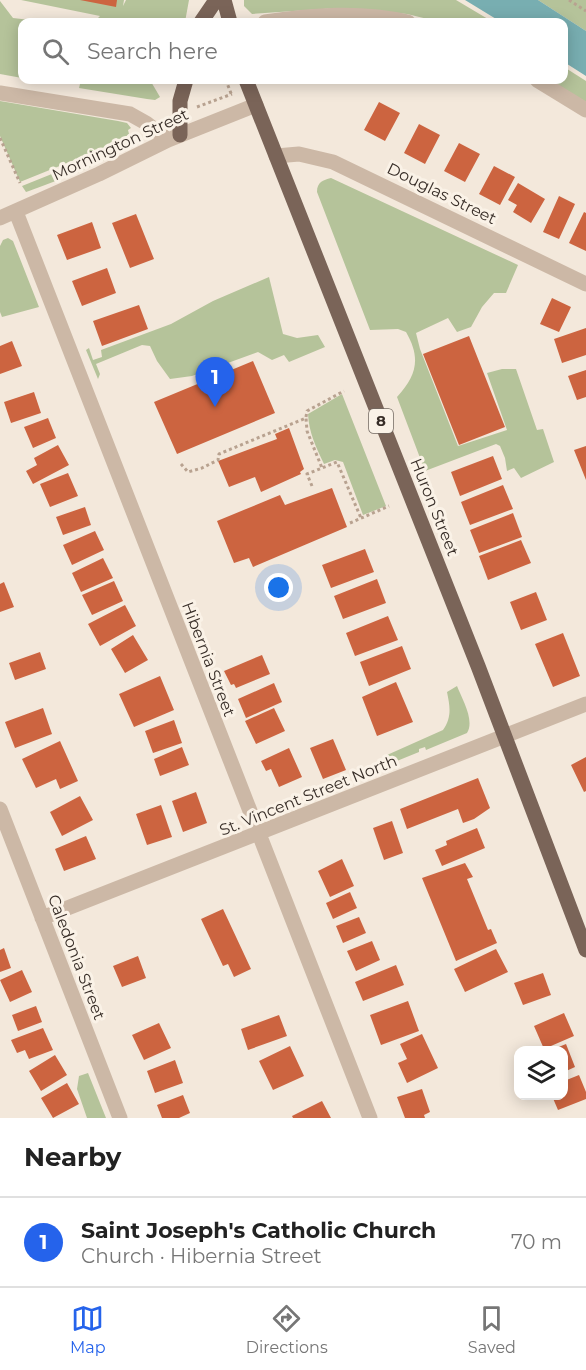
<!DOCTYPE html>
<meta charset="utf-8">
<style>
:root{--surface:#fff;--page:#f6f6f6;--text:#222;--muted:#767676;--line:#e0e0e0;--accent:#2563eb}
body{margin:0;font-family:Montserrat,sans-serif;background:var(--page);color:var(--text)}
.controls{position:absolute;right:18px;bottom:18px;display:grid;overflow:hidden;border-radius:12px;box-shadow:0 3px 15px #0003}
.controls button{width:54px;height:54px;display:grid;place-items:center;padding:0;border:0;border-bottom:2px solid var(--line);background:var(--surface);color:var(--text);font:30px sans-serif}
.you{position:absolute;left:279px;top:588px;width:21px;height:21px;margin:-15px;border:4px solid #fff;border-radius:50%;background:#1a73e8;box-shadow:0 0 0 9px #1a73e833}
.badge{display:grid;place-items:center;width:39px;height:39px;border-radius:50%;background:var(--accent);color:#fff;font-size:20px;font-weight:700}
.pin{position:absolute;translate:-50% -50px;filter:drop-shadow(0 2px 3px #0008)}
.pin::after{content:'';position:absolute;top:32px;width:21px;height:18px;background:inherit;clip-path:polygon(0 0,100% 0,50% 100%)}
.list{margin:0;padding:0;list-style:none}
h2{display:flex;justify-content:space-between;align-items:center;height:78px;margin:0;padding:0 24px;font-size:26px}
h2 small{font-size:20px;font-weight:400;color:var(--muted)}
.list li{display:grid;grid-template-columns:39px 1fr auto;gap:18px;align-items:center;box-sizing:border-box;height:90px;padding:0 24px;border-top:2px solid var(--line)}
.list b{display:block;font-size:22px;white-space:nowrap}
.list p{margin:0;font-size:20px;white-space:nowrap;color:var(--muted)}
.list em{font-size:20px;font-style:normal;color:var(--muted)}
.icon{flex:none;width:33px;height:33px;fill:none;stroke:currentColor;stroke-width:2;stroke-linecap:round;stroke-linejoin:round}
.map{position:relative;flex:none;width:586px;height:1118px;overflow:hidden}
.search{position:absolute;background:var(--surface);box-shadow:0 3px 15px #0003;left:18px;right:18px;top:18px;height:66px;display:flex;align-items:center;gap:15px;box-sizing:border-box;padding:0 21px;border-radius:12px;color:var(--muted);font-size:22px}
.sheet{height:168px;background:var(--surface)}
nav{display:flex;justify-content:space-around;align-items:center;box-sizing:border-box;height:84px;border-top:2px solid var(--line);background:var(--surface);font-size:16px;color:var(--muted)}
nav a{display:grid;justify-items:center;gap:3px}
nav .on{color:var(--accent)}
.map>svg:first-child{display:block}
</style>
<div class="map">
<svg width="586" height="1118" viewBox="0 0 586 1118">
<rect width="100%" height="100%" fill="#f3e8db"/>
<path fill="#b5c39a" d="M21,0h103l-1,6 3,-6h63l-4,22h-91l6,-6z
M244,0h212l37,22h-53l-33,-8 -70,-6 -85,6 -8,-8z
M538,0h48v31z
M0,1l13,17 34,4h-25v56l-22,-4z
M564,67l22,14v21l-37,-22h15z
M81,80h69l10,17 -5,3 -8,-1 -68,-11z
M0,101l118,20 9,2 4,5 -3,2 1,4 -10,8 -99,40 -20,-46z
M124,145c-13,18 -72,37 -95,46l-3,1 -4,-6z
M331,178l187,87 -12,28h-12l-12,14 -11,20 -14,5 -9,-14 -32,15 4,16 38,97 49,-16 -20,-57 15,-4h14l21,61 6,-1 11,33 -33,16 -7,-10 -7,3 -2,-13 -5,-12 -4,-2 -71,27 -28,-74c20,-22 24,-39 9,-65l-8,-3 -28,1 -53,-138c0,-10 6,-12 14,-14z
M8,238l5,3 26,66 -37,10 -2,-5v-66l3,-6z
M269,277l14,57 14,4 21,-3 7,12 -36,15 -5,-7 -12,5 -14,-8 -66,24 -22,3 -13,-18 -7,-15 -8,-1 -46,19 4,10 -2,5 -12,-29 3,-2 4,12 9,-3 -1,-7 70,-26 42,-23z
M342,394l44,112 -23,9 -20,-53 -8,-2 -11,4c-8,-17 -15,-31 -16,-50z
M457,686c5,13 18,34 10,47l-41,17 -1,-3 -6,2v3l-32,13 -3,-7 3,-3 56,-25c9,-13 7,-23 4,-38z
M88,1073l18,45h-19l-10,-29 2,-13z"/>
<path fill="#78aeb1" d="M465,0h73l48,31v45l-22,-14v-40h-63z"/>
<path fill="#cc6440" d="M80,0h37l-1,7z
M379,102l21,11 -15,28 -21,-11z
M419,124l21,11 -15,29 -21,-11z
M459,143l21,11 -15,28 -21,-11z
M494,166l21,11 -15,28 -21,-11z
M518,183l27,16 -14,24 -18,-11 4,-7 -9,-5z
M559,196l16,8 -16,35 -16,-7z
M584,212l2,1v38l-17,-8z
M136,214l18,45 -24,9 -18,-45z
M92,222l9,26 -34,12 -10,-25z
M107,268l9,25 -34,13 -10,-25z
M552,298l19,9 -12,25 -19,-8z
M139,305l9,24 -46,17 -9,-25z
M586,328v27l-24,8 -8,-24z
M469,336l36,91 -46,18 -36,-91z
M12,341l10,25 -22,8v-28z
M253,361l22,52 -98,41 -23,-52z
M586,370v27l-9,3 -9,-24z
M34,392l7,21 -30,10 -7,-21z
M48,418l8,20 -23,10 -9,-21z
M289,428l15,41 -4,3 1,2 -40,18 -6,-15 -26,10 -11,-26 59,-22 -2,-5z
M58,445l11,20 -36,19 -7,-13 11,-6 -3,-7z
M586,446v34l-12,-30z
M493,456l9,23 -42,17 -9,-24z
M68,473l10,23 -28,11 -10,-23z
M503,485l10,24 -43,16 -9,-23z
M332,488l15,39 -94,40 -4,-9 -15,5 -17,-42 63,-26 5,10z
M85,507l6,18 -28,10 -7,-18z
M513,513l9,24 -43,16 -9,-23z
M95,531l9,19 -32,15 -9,-20z
M521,540l10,23 -43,17 -9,-24z
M365,549l9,23 -43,16 -9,-23z
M103,558l10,20 -32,14 -9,-19z
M377,579l9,24 -43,16 -9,-23z
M114,581l9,20 -31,14 -10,-20z
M4,582l10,25 -14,5v-28z
M536,592l11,28 -26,10 -11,-28z
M125,605l11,21 -36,20 -12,-22z
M388,616l10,24 -43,16 -9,-23z
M563,633l17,43 -27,11 -18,-43z
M133,635l15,25 -23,13 -14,-24z
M402,646l9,23 -42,17 -9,-24z
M40,652l6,17 -31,11 -6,-17z
M262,655l8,19 -34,14 -2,-4 -3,1 -7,-14z
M160,676l14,34 -40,17 -15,-33z
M396,682l17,40 -36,14 -15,-39z
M274,683l8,19 -36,16 -8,-19z
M43,708l9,26 -37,14 -10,-26z
M274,708l11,23 -29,13 -11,-23z
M174,720l8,23 -29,10 -8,-22z
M333,739l13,31 -23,9 -13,-31z
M60,741l18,40 -18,8 -4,-10 -20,9 -14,-29z
M182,747l7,18 -29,11 -6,-17z
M289,748l13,29 -23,10 -8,-18 -5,2 -5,-10z
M586,757v34l-2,1 -13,-27z
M478,778l12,30 -16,11 -11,4 -5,-14 -51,20 -7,-20z
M196,792l11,31 -24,9 -11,-31z
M80,796l13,24 -31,16 -12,-24z
M161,805l11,32 -25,8 -11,-31z
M392,821l11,32 -19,7 -11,-32z
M477,828l8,20 -43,18 -7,-16 12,-5 -1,-4z
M86,836l10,23 -32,12 -9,-22z
M342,859l12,27 -24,11 -12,-26z
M465,863l8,14 -6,2 21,51 3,-1 6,14 -41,18 -34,-83z
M350,892l7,16 -24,11 -7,-16z
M223,909l28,60 -17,8 -6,-13 -5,2 -22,-47z
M359,917l7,16 -23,10 -7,-17z
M372,941l8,19 -24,11 -9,-20z
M4,948l7,20 -11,4v-22z
M496,949l12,23 -43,20 -11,-23z
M138,956l8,22 -24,9 -9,-21z
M396,965l8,20 -41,16 -8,-19z
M22,970l10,22 -22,10 -10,-22z
M543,973l8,22 -28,10 -9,-22z
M408,1001l11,30 -38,14 -11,-30z
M36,1006l6,16 -24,9 -6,-16z
M564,1013l10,23 -30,13 -10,-23z
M279,1015l8,21 -39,14 -7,-21z
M159,1023l12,25 -27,12 -12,-25z
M43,1028l10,22 -24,9 -4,-9 -8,3 -6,-13z
M422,1034l16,34 -31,15 -9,-20 9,-4 -7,-15z
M566,1044l9,23 -11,5v-22h-13z
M290,1046l14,30 -31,14 -14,-29z
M55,1055l12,20 -26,16 -12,-20z
M175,1060l8,23 -28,10 -8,-22z
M579,1075l7,17v7l-28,11 -6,-14h12v-15z
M67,1083l12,21 -26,14 -12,-20z
M422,1089l8,23 -6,3 1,3h-20l-8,-21z
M183,1095l7,18 -11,5h-17l-5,-13z
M322,1101l9,17h-38l-1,-2z"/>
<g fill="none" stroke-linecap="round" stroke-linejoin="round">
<path stroke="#b8a290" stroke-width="3" stroke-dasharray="3 3" stroke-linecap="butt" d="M569,0l17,11
M230,81l-3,2 5,13
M197,107l35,-13
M0,138l20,45
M306,417l1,-6 37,-20
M181,464l7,8 14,-4 16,-8 1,-6 87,-36 1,13 15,37
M312,486l-5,-12 30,-12 24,56
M350,523l39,-17"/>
<path stroke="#ccb8a6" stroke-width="15" d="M265,22c47,-7 96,-11 143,0
M537,80l49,30
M0,93l130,21 16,9 22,17
M276,156l23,-2 34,8 253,122
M16,212l354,906
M0,218l99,-44 69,-34 88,-35
M0,809l120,309
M42,918l544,-214"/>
<path stroke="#7a6458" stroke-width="15" d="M224,0l6,22
M201,22l15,-22
M246,80l232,586 108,284
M180,135v-34l6,-21"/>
</g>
<g text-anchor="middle" stroke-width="6" stroke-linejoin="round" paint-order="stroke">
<rect fill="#faf2e7" stroke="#726861" stroke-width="1.5" x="369" y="409" width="24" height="24" rx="4.5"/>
<g font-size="15" font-weight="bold" fill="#372d27">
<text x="381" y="426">8</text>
</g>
<g font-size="16" fill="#372d27" stroke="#faf2e7">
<text transform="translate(120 144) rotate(-25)" y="6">Mornington Street</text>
<text transform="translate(442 193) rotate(26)" y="6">Douglas Street</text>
<text transform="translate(435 507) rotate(68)" y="6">Huron Street</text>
<text transform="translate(209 659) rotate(69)" y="6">Hibernia Street</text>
<text transform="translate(308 795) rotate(-22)" y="6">St. Vincent Street North</text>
<text transform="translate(77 957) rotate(69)" y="6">Caledonia Street</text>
</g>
</g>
</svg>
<div class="controls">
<button><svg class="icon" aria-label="layers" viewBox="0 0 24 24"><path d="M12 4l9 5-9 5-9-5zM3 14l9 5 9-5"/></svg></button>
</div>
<div class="you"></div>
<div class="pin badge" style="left:215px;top:407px">1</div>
<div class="search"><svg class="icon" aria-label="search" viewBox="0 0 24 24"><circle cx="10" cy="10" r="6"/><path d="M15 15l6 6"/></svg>Search here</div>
</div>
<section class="sheet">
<h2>Nearby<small></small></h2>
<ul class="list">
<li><span class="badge">1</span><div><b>Saint Joseph's Catholic Church</b><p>Church · Hibernia Street</p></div><em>70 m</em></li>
</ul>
</section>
<nav>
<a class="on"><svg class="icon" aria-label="map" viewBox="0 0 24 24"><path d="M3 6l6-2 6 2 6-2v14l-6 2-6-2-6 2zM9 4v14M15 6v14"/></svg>Map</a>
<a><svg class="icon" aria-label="directions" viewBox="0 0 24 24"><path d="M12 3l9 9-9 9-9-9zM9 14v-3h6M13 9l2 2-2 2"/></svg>Directions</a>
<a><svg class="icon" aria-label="saved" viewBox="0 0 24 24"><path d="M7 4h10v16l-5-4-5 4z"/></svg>Saved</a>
</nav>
